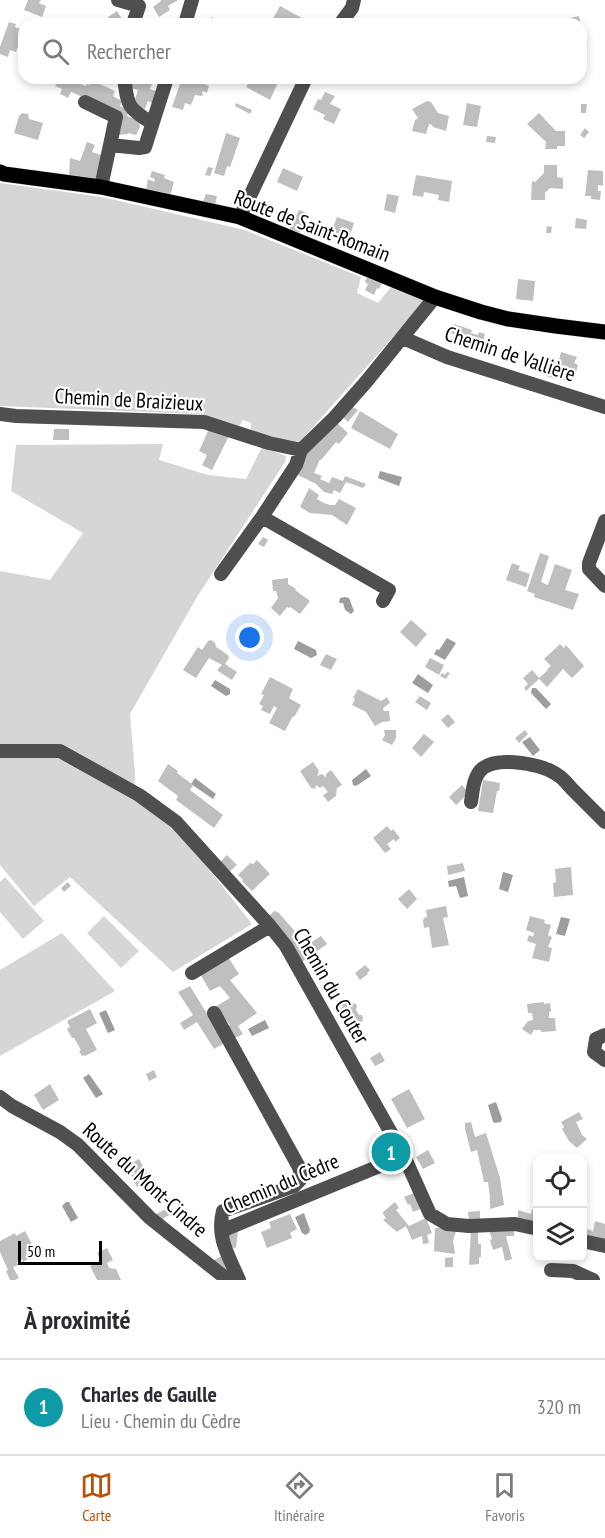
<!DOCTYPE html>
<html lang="fr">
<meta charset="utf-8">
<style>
:root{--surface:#fff;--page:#f7f7f7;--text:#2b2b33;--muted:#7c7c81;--line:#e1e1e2;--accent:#b45309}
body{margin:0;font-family:"PT Sans Narrow",sans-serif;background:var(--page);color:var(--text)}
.controls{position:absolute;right:18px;bottom:18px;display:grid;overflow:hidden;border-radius:12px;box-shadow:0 3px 9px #0003}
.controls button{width:54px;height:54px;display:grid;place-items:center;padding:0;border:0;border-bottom:2px solid var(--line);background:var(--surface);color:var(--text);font:30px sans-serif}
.scale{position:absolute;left:18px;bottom:15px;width:84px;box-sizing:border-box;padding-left:6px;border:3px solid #000;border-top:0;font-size:16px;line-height:21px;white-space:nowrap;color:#000;-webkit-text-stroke:4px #fff;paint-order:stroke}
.you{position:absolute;left:250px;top:638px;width:21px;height:21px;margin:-15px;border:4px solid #fff;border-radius:50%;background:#1a73e8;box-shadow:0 0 0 9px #1a73e833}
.badge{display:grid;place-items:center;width:39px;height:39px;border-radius:50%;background:var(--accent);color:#fff;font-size:20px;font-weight:700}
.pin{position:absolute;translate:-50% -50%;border:3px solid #fff;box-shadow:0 2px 6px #0006}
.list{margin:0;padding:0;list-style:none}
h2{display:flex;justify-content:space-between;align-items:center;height:78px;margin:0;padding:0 24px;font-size:26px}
h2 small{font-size:20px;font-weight:400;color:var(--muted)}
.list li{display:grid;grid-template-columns:39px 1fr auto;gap:18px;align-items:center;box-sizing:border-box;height:96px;padding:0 24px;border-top:2px solid var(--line)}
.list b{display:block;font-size:22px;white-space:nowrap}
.list p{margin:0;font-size:20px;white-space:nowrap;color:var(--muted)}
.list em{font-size:20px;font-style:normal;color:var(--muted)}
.icon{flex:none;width:33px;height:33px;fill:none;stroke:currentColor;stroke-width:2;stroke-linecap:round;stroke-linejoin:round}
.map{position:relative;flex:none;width:605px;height:1280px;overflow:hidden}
.search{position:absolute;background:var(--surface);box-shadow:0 3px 9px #0003;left:18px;right:18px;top:18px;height:66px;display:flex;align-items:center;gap:15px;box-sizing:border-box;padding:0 21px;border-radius:18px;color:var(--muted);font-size:22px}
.sheet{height:174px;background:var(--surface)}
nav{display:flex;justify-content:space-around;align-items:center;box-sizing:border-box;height:84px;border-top:2px solid var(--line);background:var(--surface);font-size:16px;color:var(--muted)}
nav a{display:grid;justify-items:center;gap:3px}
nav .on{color:var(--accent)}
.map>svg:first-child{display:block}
</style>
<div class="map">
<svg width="605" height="1280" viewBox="0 0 605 1280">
<rect width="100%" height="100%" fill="#fff"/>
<path fill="#d6d6d6" d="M0,183l102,14 143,33 116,47 -4,16 21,10 13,-16 34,14 -127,143 -47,-14v-7l-8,-3 -4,6 -39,-12 -200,-8z
M163,444l-4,16 49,15 38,4 16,-32 24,9 -1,6 -88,135 -67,117 5,60 -1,26 40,25 78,99 -79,48 -103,-95 -36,29 -34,-41v-294l50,9 33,-47 -72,-42 5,-46z
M5,877l39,44 -21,18 -23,-27v-30z
M104,916l35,35 -18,17 -34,-35z
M62,933l53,58 -115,65v-86z"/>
<path fill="#9d9d9d" d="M380,471l22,6 -3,9 -21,-8z
M345,597l4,1 5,13 -3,3 -6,-4 -2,-7h-4l1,-5z
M447,638l9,5 -11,17 -11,-6 3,-5 2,1z
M298,641l18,9 1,5 -6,3 -17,-9z
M418,674l15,11 -5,8 -16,-10z
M215,680l15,9v5l-4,2 -15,-10z
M532,688h4l15,16 -5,5 -15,-16z
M530,737l10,13 -7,6 -11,-14z
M366,769l5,7 -15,10 -3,-1 -1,-5z
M195,778l21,16 -3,5 -22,-15z
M503,872l10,3 -5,17 -9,-3z
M464,877l4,19 -8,2 -4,-12 -7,1 -1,-6z
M561,917l9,2 -5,17 -9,-2z
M106,1010l9,20 -7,3 -9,-20z
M265,1020l4,8 -17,8 -4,-7z
M89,1074l14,20 -7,4 -13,-20z
M496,1102l6,17 -1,3 -6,1 -2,-1 -5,-17z
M66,1202h3l9,16 -7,4 -9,-16z
M304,1213l6,17 -1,3 -4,2 -3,-2 -7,-16z"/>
<path fill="#bfbfbf" d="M28,0h13l-2,3 7,3 -4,11 -18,-7z
M160,0h18l-10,6 2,4 -11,7 -6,-10 8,-6z
M280,6l22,12 -3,6h-25l-3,-2z
M117,11l5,8 -7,5h-9l5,-3 -3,-4z
M579,16l2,8h-35v-1z
M211,17l6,2v2l6,3h-18l2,-4 3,1z
M9,22l7,2 -1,3 8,3 -7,22 -6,-2 -2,7 -8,-3v-7z
M61,78l11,4v-1l14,5 1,-2 2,1 2,-5 24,11 -2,5 9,5 -2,5 9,4 -2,6 12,5 1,6 -4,8 -7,-2 -1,1 -10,1 5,-21 -52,-22 -3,6 -8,-4 2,-5 -7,-3z
M138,78h16l-4,11 6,2 -4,12 -4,-2 -4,10 -11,-5 5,-16 -7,-2 -1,-9z
M182,78h21l3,1 -2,5 5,2 -2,7 -5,-2 1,4 -2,1 -6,-1 -4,10 -6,-2 -2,7 -11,-3z
M251,78l9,1 4,-1 13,7 -7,15 -24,-13z
M325,92l10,4 -5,8 11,5 -7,15 -11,-5 2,-4 -12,-6 5,-10 3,1z
M427,101l4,1 7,11 11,3 -3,15 -13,-4 -1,-2 -3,-1 -3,10 -14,-3 3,-11 3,-2 -6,-9z
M236,103l16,7 -2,4 -15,-8z
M467,103l14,3 -4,21 -14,-2z
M581,104h6l-1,9h-5z
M22,113l6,1 1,5 14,4 -5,17 -24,-7 5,-17z
M539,113l17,18h9v15h-8v3h-12l1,-7 -19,-18z
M585,128l4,4 -5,6 -4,-3z
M226,133l14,5 -10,29 -3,-1 -3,10 -10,-3z
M487,136l9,1 -1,6 -9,-1z
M87,142l8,3 -3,7 12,4 -7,23 -28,-2 1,-19 10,3z
M544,165h13v12l6,1v11l-13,-1 -5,5v7h-14l1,-19 3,1 9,-9z
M208,167l5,1 -3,8 -5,-1z
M283,168l20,9 -6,14 -20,-9z
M588,170l15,1v15l-5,-1v6h3l-1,9 -9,-1v-3h-6z
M152,171l13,4 -1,3 10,4 -4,14 -24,-6 2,-11 6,3 1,-3 -5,-2z
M416,175l36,6 -3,21 -11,-2 1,-5 -15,-3 -1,5 -11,-2z
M206,194l11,2 -2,9 -12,-3z
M387,194l12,2 -4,17 -11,-3z
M299,210l6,2 -3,7h3l-6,15 -10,-4z
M337,217l17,6 -5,15 -17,-7z
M576,218l11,2 -1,9 -11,-1z
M547,226l5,1 -1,6h-5z
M368,275l15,7 -4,7 -2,-1 -3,7 -9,-5 3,-6 -3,-2z
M518,279l17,2 -2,20 -17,-2z
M454,324l18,6 -1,3 7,2 1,-3 6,2 -3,10 3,1 -2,7 -10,-3 -1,2 -18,-6 2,-7 3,2 1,-3 -9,-4z
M561,352l16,5 -3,6 4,2 -5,18 -12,-4 1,-4 -5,-1 -1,5 -10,-3 2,-9 10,3 2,-5 -2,-1z
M351,406l7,4 -10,12 -6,-6z
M360,411l38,23 -8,15 -39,-21z
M336,422l12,11 -9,11 -3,-2 -15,18 -1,-1 -6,14 8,3 -2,3 9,4 3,-6 11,4 2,-5 21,8 -3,4 -17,-6 -6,11 -6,-3 -2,4 -8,-2 -8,-8 -20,-10 10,-20z
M54,429h15v11h-16z
M209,429l20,7 -17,34 -10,-5 5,-10 -8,-4z
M309,488l10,7 -2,4 7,4 6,2h5l4,-6 17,9 -9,17 -15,-10 -22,-2 -10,-6z
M263,537l5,3 -4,7 -6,-3z
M540,553l9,3 -8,26 7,3 7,-21 17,6 -7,20 14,4 -6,16 -39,-13 1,-3 -8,-3z
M512,563l8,3 -2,4 12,4 -4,13 -20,-7z
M288,578v6l8,5 -1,1 15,11 -10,13 -10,-7 -1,1 -2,-1 -7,9 -9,-8 7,-10 -2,-7h-3l-1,-11z
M411,620l16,14 -11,13 -16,-15z
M211,640l4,3 1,4 12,8 1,3 -4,6 12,8 -5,8 -14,-9v-2l4,-4 -13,-7 -13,20 -13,-8 15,-23 4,3 6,-9z
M560,644l4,4 2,-3 18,21 -12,12 -9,-9 -16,18 -8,-8 -13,12 -2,-3 4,-4 -5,-6 9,-8 7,8 9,-8 -1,-1 4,-3 -7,-7z
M326,654l11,5 -6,11 -11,-5z
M430,658l14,7 -5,10 -14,-8z
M447,672l3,1 -4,6 -6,-3 2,-3 3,2z
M270,677l23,12 -4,9 12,7 -7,12 -1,-1 -8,15 -16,-8 8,-15 -3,-2 -4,8 -9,-4 2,-4 -4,-2 5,-9 -3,-1z
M358,689l23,12 6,-4 3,6 -7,5 1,3h5l1,10 -8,1 -7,4 -9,-14 -14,-7 3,-6 -2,-1z
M420,696l11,7 -4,7 -12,-8z
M448,714l7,8 -7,6 -7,-8z
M384,730h12v8l-4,7 -10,-5 3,-5z
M525,730l3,4 -9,9 -4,-5z
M424,734l10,8 -13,15 -9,-9z
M313,762l6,9 -2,5 5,-2 4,3v-3l5,-4 11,15 -5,3 -1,8 -8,6 -5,-7 5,-3 -5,-6 -3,2 -4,-3 -1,4 -4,-1 -11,-17z
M168,764l10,7 -1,2 16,12 -3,5 33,25 -9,13 -38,-28 2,-4 -20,-15z
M483,780l17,3 -1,8h-2l-4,22 -15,-2z
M462,785l7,8 -13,12 -7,-8z
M387,826l4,5 2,-2 7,9 -5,4 -1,-3 -7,5 4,5 -6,4 -12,-15z
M227,855l10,10 -9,8 -9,-10z
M257,860l13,14 -18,17 -10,-10 1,-1 -5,-5 12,-12 3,1z
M463,863l2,8 -17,4 -1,-9z
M571,867l2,28 -19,2 -1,-14 3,-1 -1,-13z
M68,882l3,4 -7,6 -3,-4z
M409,889l8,10 -10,10 -9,-10z
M446,906l2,11 -5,1 6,27 -17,3 -3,-21 -5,1 -1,-7 1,-3 3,-1 -1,-7z
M274,911l4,1 21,24 -2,1 7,10 17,-11 6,8 -27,19 -32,-46z
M530,916l15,4 -1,3 7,2 -3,10 4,2 -4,10 4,1 -3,14 -17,-4 4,-14 -9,-3 2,-6 4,2 1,-4 -8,-3z
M228,957l11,17 -9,6 27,33 -19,13 5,8 -8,4 -7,-11 2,-2 -15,-18 15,-9 -10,-12 -10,5 -10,-17z
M365,965l5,5 -3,3 1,1 -8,6 -5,-7z
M190,986l35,57 -11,6 -17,-27 -13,8 -4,-7 13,-8 -15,-23z
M347,1000l2,4 3,-1 4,1 1,2 -1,4 3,5h3l1,3 -1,4 -3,1 2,4 -7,3 -13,-22 2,-1 -2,-3z
M544,1002v2l6,-1 1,8 -2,1v6h6l1,13 -15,1v-2h-7l-3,5 -9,-6 6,-8 5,-1 -1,-7h-4l-1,-9z
M90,1009l7,14 -11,6 11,21 -12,6 -1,-1 -2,1 -3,-5 2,-1 -7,-12h-2l-5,-9 3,-2 -3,-6z
M380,1052l5,9 -10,5 -5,-8z
M154,1070l3,7 -8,4 -3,-7z
M50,1084l9,16 -16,10 -9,-15z
M409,1089l16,30 -18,9 -16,-29z
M579,1112l4,7 -7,3 6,13 5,4 -10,9 -8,-7 -7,-12 2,-2 -3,-5z
M471,1122l4,15 11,-4 14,45 4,27 -14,4v-12l-2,-15h-4l-7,-32 -6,2 -6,-23v-6z
M428,1150l7,13 -12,6 -7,-12z
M139,1159l12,22 -14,6 -6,-12 4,-1 -5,-10z
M414,1193l6,16 -7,3 -3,-8 -2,1 -4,-8z
M395,1202l4,6 -3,2 13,16 17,-8 6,15 -5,2 2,8 -6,1 -1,-8 -10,4 -6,-14 -9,6 -14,-12 3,-2 -3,-4v-2z
M166,1209l3,6 -8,5 -7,-5z
M532,1209l5,1v14l-19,-5v-9l13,4z
M480,1211v11h-11l-1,-10z
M290,1214l7,15 -7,4 2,5 -25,10 -6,-16 10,-4 -2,-6z
M595,1221l10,3v17l-23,-5 2,-7 7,1 2,2z
M488,1227h26v9h-8l6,23 -7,2 -3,-14 -9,3 -3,-10 2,-1z
M435,1228h22l-4,13 2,13 -21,-3z
M478,1228v16h3v13h-2v7l-10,1 2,-36z
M25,1231l12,23 -14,8 -1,-3 -5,3 1,3 -5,2 6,11 -4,2h-5l-4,-9 2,-1 -8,-18v-11l15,-8 1,3z
M238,1231l-2,17 -7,-1 -3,-6 3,-9z
M107,1248l6,12 -6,3 2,5 7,1 5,11h-24l-7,-14 11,-5 -4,-8z
M224,1255l6,14 -5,2 -13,-10z
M453,1257v10h-8v-9z
M544,1258h10v4l-10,-1z"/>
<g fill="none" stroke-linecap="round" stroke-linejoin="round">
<defs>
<path id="major" d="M0,172l4,2 97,13 139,30 195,80 46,15 27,7 48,7 49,6"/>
</defs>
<use href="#major" stroke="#dbdbdb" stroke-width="16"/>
<path stroke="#4f4f4f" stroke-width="14" d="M118,0l21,6 -6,18
M185,24l7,-24
M340,24l12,-16 2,-8
M124,78c4,28 3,30 28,45
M85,102l31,15 -15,70
M110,145l29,3 6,-1 22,-69
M240,217l66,-139
M403,338l44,19 158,50
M0,414l16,2 188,6 65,21 32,7 34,-33 31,-35 69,-85
M262,517l127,73 -6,11
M605,521l-16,42v6l16,17
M221,574l41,-57 34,-52 5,-15
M0,751h60l79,44 37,27 94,104 16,20 118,210 26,58 17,10 22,2 46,-2 23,5
M471,802c2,-11 2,-26 12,-34 16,-12 61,-4 76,8 5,3 9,9 13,13 11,11 22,22 33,33
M192,973l78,-47
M214,1013l86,156v11l-6,6 -71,25c-7,27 6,45 16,69
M605,1035l-9,4 -2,13 11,8
M0,1097l12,9 48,26 18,13 72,73 78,62
M223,1232l3,-3 178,-73
M582,1241l23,5
M551,1270l22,1 20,9"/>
<use href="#major" stroke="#000" stroke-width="15"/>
</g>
<g text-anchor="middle" stroke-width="4.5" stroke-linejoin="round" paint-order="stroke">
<g font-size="21" fill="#000" stroke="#fff">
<text transform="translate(312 226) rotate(21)" y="7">Route de Saint-Romain</text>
<text transform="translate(510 354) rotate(18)" y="7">Chemin de Vallière</text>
<text transform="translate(129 400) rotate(3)" y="7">Chemin de Braizieux</text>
<text transform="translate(331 986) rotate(60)" y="7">Chemin du Couter</text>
<text transform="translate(145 1180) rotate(42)" y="7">Route du Mont-Cindre</text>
<text transform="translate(281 1184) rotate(-23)" y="7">Chemin du Cèdre</text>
</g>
</g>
</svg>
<div class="controls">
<button><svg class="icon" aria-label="locate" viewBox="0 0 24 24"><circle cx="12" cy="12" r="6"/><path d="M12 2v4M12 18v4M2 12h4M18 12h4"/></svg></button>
<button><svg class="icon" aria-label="layers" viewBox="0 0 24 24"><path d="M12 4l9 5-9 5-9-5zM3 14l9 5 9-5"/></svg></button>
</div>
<div class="scale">50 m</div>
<div class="you"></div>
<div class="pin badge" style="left:391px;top:1152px;background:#0f9aa8">1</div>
<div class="search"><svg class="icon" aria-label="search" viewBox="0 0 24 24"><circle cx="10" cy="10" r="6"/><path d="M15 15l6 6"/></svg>Rechercher</div>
</div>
<section class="sheet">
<h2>À proximité<small></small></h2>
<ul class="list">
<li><span class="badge" style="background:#0f9aa8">1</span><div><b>Charles de Gaulle</b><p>Lieu · Chemin du Cèdre</p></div><em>320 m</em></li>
</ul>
</section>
<nav>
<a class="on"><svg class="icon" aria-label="map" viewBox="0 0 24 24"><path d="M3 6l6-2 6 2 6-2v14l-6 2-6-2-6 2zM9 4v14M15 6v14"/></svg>Carte</a>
<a><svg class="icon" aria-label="directions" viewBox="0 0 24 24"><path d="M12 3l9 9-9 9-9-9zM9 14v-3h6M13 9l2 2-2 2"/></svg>Itinéraire</a>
<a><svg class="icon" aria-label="saved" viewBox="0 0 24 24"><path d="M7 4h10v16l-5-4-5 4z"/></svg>Favoris</a>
</nav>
